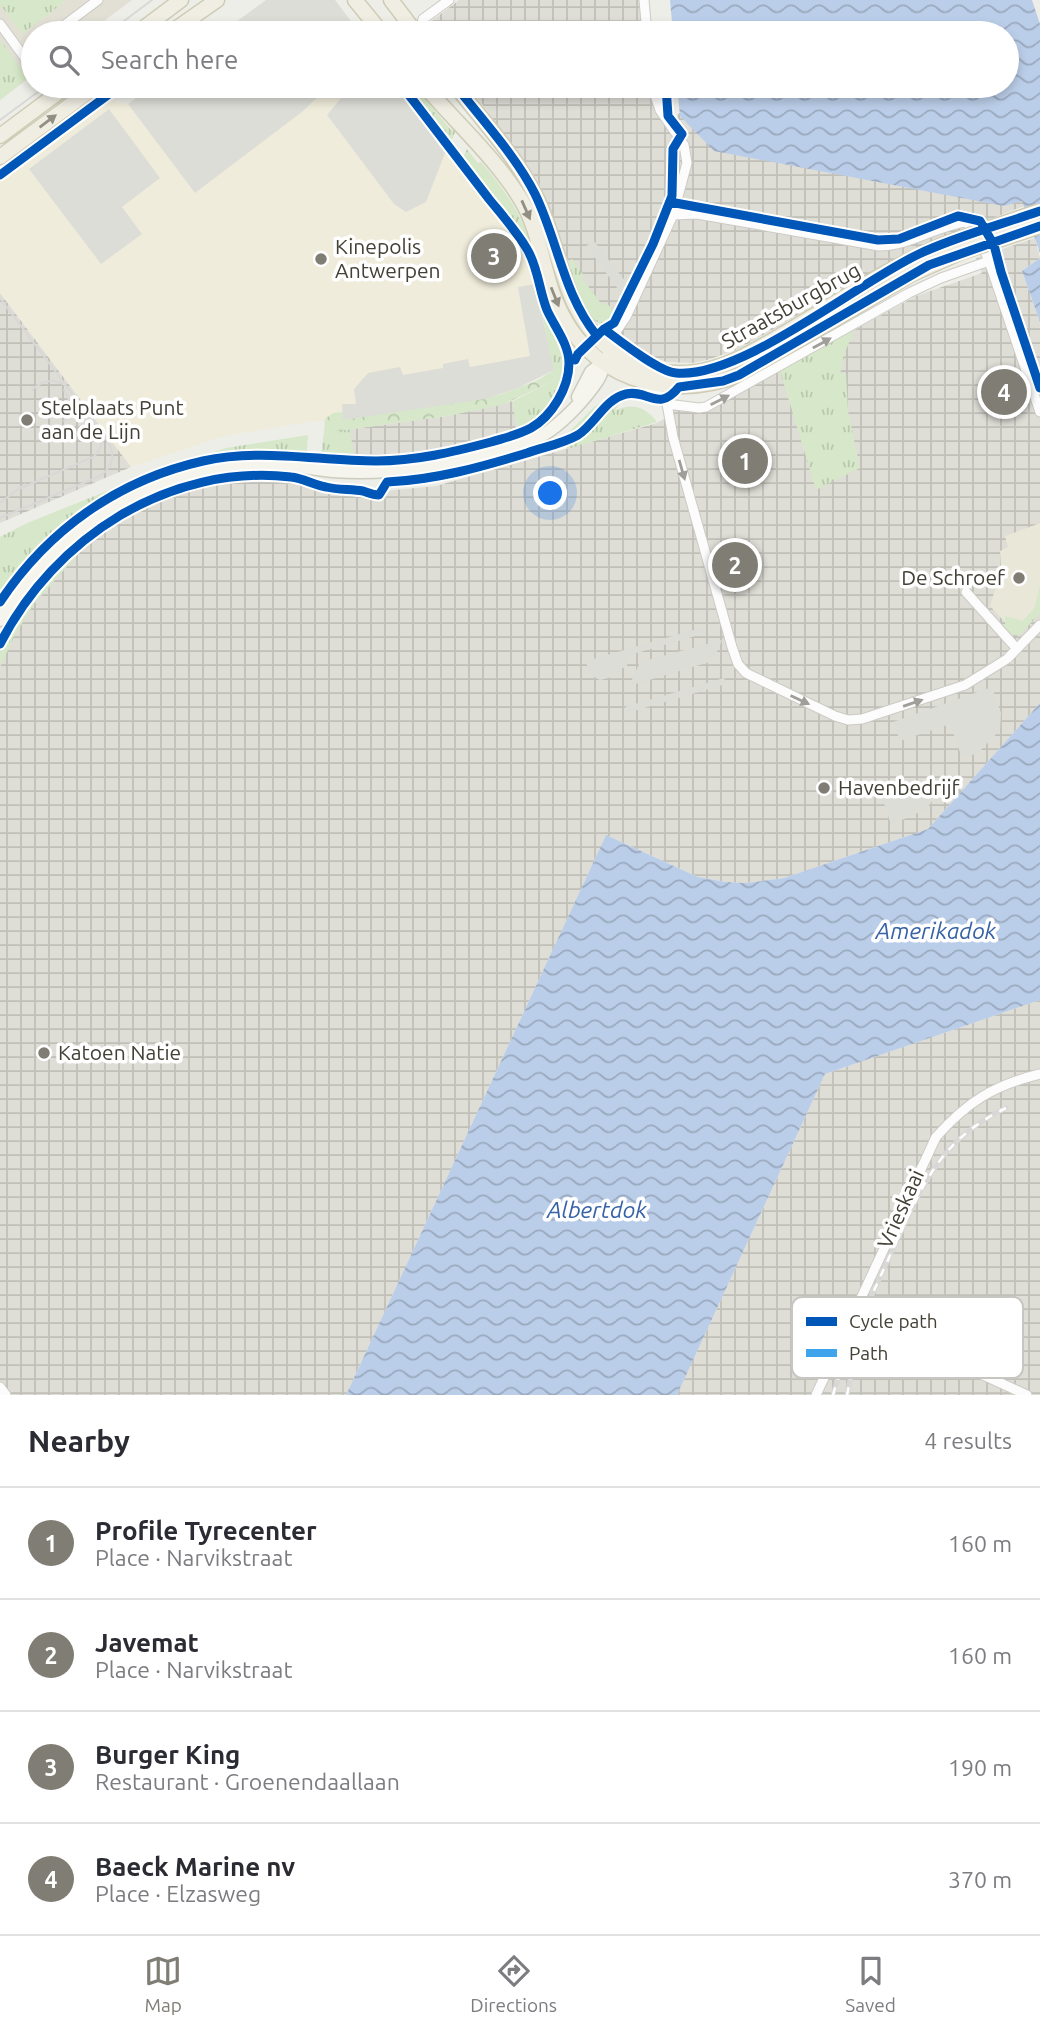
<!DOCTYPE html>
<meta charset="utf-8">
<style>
:root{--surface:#fff;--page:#f2f2f3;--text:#2b2b33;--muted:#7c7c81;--line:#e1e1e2;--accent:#7f7d74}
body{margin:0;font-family:Ubuntu,sans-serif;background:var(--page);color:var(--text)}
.you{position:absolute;left:551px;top:494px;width:24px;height:24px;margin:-18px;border:5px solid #fff;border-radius:50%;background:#1a73e8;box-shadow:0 0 0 10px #1a73e833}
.badge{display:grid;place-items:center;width:46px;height:46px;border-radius:50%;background:var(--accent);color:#fff;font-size:23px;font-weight:700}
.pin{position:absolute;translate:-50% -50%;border:4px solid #fff;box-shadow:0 2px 7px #0006}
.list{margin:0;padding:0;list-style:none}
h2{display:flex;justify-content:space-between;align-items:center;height:91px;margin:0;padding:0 28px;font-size:30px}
h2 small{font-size:23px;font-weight:400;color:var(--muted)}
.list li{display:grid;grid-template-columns:46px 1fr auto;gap:21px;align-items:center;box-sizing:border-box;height:112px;padding:0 28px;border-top:2px solid var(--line)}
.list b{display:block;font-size:26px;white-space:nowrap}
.list p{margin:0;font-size:23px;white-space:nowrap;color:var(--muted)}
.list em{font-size:23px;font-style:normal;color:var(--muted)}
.icon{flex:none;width:38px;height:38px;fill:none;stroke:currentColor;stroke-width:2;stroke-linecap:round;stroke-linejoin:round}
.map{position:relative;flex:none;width:1040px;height:1395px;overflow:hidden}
.search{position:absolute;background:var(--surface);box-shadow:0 4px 10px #0003;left:21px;right:21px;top:21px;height:77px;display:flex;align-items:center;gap:18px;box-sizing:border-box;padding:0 24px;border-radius:38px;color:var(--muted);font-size:26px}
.sheet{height:539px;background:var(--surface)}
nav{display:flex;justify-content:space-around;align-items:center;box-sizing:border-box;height:98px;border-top:2px solid var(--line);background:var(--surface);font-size:19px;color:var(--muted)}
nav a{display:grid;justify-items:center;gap:4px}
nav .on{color:var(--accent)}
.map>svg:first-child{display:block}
</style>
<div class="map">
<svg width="1040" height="1395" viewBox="0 0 1040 1395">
<defs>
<pattern id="industrial-grid" width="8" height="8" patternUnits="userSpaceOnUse" patternTransform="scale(1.75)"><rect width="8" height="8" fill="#deddd6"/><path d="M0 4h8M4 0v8" fill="none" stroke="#c0bfb8"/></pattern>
<pattern id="grass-tufts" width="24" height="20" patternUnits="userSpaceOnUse" patternTransform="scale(1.75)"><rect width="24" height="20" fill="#d6e8c9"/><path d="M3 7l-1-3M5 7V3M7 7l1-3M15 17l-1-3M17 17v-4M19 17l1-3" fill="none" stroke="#b9c8ad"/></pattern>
<pattern id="forest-crowns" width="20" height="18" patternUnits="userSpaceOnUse" patternTransform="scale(1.75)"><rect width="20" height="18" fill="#d6e8c9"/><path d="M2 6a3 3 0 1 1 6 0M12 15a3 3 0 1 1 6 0" fill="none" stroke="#b9c8ad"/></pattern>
<pattern id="water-waves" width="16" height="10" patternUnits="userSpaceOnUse" patternTransform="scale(1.75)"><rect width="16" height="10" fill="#bbcee9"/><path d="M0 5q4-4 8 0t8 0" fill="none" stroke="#9aa9be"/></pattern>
</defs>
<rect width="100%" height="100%" fill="#eeeee8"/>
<path fill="#e2e0d5" d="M0,0h132l-44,33h-55v42l-33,25z"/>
<path fill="#f0ecdb" d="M152,86h248l127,170 11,37 16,77 -211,50 -35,2 -84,14 -93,31 -131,-174v-113l111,-84 6,7 11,1z"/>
<path fill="url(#industrial-grid)" d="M459,0h181l3,33h-213l-5,-7z
M469,86h180l7,26 22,27 -4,-18 5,-8 343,87 2,6 -41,16 -5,-4 -15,-4 -10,1 11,16 -52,18 -173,100 -32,11 -15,3 -25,-1 -27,-9 -46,-33 -11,-17 -38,-106 -8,-17z
M1035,238l5,20 -18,13 18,51v381l-112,126 -144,49 -38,5 -20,-1 -28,-5 -92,-42 -260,560h-346v-747l19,-34 33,-43 14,-15 34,-26 46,-26 34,-13 45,-10 65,-1 35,10 53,7 6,-6 52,-5 221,-63 13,-8v-7h42l204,-112 66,-23 -6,-15z
M0,293l131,174 -131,56z
M513,401l4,31 -48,15 -49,9 -20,2 -79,-2 3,-23 123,-17z
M1040,1000v395h-363l148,-321z"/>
<path fill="#e8e7d8" d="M1040,523v80l-27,28 -23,-25 11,-37 -1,-18 8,-4 -3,-11z"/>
<path fill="url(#grass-tufts)" d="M0,0h67l-45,34 -22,-30z
M0,40l28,38 -28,22z
M405,86h10l36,44 3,-2 2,2 -6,14z
M467,149l11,14 3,-1c24,27 43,56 53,90l-72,-92z
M572,259l12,17 -2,2 21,28 4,-3 9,12 -9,11c-23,-3 -32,-46 -39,-65z
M538,293l27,70c3,31 -21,57 -48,69l-4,-31 42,-21z
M854,330l-8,20 -6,24 6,-1 2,38 12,57 -44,22 -36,-119z
M617,392l5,6 -7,13c17,-9 31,-4 42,11l-89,27 -7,-9 33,-33z
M350,429l4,27h-33l3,-23z
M308,435l-1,16 -5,3 -42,-1 -42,4 -72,18 80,-27z
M127,483l1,2c-56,32 -85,55 -124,107l-4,-4v-51l27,-14z
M83,542l4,2 -53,60 -19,31 -15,32c0,-6 0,-15 1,-22 15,-38 52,-77 82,-103z
M1040,586v27l-22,24 -13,-8v-13l18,5 11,-12z"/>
<path fill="url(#forest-crowns)" d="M554,370l1,10 -53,25 -55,11 -123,17 1,-14 8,-6 10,-1v7l156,-24 37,-14z"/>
<path fill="#ddddd8" d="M266,0h69l25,33h-139z
M152,86h177l-27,26 -107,81 -67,-89z
M351,86h45l49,67 -19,49 -20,10 -12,-8 -67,-89z
M109,109l51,69 -38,29 20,27 -41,30 -72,-95z
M594,241l35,45 -8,7 -35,-47z
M535,284l19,86 -36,18 -33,11 -142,21 -1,-16h14l-2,-15 14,-16 32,-6 3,8 40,-7v-4l25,-5 2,8 60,-11 -12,-69z
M704,627l2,6 -73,21 -7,13 -6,2v6l-20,5 -11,-6 -3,-13z
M722,640l-9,21 -84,25 11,-24z
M724,678l2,6 -99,29 -2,-6z
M992,687l9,26 -1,17 -22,23 -16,5 -12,-34 -50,17 -7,-19z
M955,773l-29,36 -35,16 -11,-34 30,-11 2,7z"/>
<path fill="url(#water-waves)" d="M670,0h362l8,24v229l-18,-52 -18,5 -290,-55 -34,-35 -3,-30h330v-53h-334z
M1040,258v64l-18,-51z
M1040,703v297l-215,74 -148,321h-331l260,-560 92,42 28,5 20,1 38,-5 144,-49z"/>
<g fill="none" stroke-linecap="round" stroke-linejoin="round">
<defs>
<path id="street" d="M644,0l3,33
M0,24l33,45
M54,33l44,-33
M420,33l3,-14 26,-19
M24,56l9,-7
M673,215l24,-1 182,32c31,0 57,-20 87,-24l13,16 10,23 51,151
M612,351l1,-15 13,-19 47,-102 14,-52 -3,-18 -24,-35 -8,-24
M647,384l20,20 32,4 7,-1 203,-114 32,-15 48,-17
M667,404l6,33 59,210 6,17 8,9 89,43 13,4 14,-1 103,-34 42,-26 33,-34
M966,592l51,57
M853,1316l174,79
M0,1387l6,8
M816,1395l120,-258c31,-35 58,-52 104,-63"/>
<path id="secondary" d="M578,397l13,-25 13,-10
M0,620c62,-99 157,-155 274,-155 20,0 39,4 58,6 47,3 92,-1 137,-13 27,-7 57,-10 80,-27 17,-12 36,-32 48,-50 5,-7 6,-16 11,-24"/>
<path id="primary" d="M355,0l27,33
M391,0l25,33
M137,33l44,-33
M170,33l47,-33
M425,86c32,38 75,76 99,119 16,29 19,66 32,97 32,76 109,101 183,73l173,-101 47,-21
M456,86c26,34 58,68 78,107 18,34 24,74 40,110 34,70 103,87 170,53 71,-37 135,-87 209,-115
M0,136l67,-50
M0,157l96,-71"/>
</defs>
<use href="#street" stroke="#cccbc5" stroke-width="11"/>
<use href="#secondary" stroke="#ccccbf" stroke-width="15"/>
<use href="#primary" stroke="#cfccb6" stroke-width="17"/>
<use href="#street" stroke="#fcfcfc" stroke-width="9"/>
<use href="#secondary" stroke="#f5f5ee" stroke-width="12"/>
<use href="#primary" stroke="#f0eee3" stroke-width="14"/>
<path stroke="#d8d8d7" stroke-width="2" d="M108,33l44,-33
M0,120l46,-34
M0,298l107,142c9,14 7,26 -7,36l-100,42
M32,390c10,-10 22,-12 34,-4
M64,390c7,10 8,21 0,31
M19,489l74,-32c10,-8 11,-17 6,-28
M0,503l25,-19"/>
<defs>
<path id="rail" d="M833,1395c14,-50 38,-97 59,-144 16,-33 30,-70 54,-98 16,-19 37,-34 60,-45
M847,1395l9,-44"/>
</defs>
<use href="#rail" stroke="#d8d8d7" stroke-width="5"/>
<use href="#rail" stroke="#fff" stroke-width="2.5" stroke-dasharray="8" stroke-linecap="butt"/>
<defs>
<path id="primary-bridge" d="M953,241l87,-30
M959,253l81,-27"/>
</defs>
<use href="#primary-bridge" stroke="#cfccb6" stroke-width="17" stroke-linecap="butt"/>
<use href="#primary-bridge" stroke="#f0eee3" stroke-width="14"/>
<path stroke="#3fa4eb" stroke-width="7" stroke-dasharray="14 7" stroke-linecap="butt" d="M24,56l9,13"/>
<defs>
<path id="cycleway" d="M456,86c26,34 60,70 79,108 23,47 28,100 62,142
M0,175l120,-89
M670,202l208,38 21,-1 59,-23 22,5 14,24 7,27 39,116
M604,329c16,12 55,43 72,44 65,6 181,-90 243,-119 38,-18 81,-29 121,-43
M575,360l3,-6 26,-25 10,-6 39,-79 19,-48 1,-47 9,-15 -14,-18 -2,-30
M0,602c48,-72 118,-122 203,-141 58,-13 115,0 173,0 40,0 77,-9 115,-19 13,-4 27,-7 40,-14 21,-12 38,-40 38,-65 0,-19 -15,-37 -22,-53 -8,-20 -9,-43 -20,-61 -10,-17 -25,-34 -38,-50 -29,-38 -58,-75 -87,-113
M0,644c54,-106 169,-181 291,-167 12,1 23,8 35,10 12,3 25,2 37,4 6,2 10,4 16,4l8,-13c48,-2 94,-15 140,-29 17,-6 35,-9 51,-18 17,-11 27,-36 48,-41 22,-5 32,19 53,-7l44,-6 16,-6 190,-110 111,-39"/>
</defs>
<use href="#cycleway" stroke="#fff" stroke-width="13"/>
<use href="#cycleway" stroke="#0057b8" stroke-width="9"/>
</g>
<defs><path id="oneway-solid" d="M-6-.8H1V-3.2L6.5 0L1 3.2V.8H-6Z" transform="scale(1.75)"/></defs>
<g fill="#918e83">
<use href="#oneway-solid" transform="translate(48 121) rotate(-37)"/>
<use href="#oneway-solid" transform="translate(526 210) rotate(66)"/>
<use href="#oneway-solid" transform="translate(555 297) rotate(68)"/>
</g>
<g fill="#a09e98">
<use href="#oneway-solid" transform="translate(822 343) rotate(-29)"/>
<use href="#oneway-solid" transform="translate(720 400) rotate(-27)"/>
<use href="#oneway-solid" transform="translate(682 470) rotate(74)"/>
<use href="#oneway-solid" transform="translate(800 700) rotate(25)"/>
<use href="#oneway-solid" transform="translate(913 703) rotate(-19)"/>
</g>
<g fill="#7f7d74" stroke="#fff" stroke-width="2.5">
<circle cx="321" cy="259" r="7"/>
<circle cx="27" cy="420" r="7"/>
<circle cx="1019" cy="578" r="7"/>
<circle cx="824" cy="788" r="7"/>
<circle cx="44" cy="1053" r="7"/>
</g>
<g text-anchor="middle" stroke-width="7" stroke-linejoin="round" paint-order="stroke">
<g font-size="21" fill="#434035" stroke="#fff" text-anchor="start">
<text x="335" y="254">Kinepolis<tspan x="335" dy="24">Antwerpen</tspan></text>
<text x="41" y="415">Stelplaats Punt<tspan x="41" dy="24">aan de Lijn</tspan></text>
<text x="1005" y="585" text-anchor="end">De Schroef</text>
<text x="838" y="795">Havenbedrijf</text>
<text x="58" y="1060">Katoen Natie</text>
</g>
<g font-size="21" fill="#434035" stroke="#fff">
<text transform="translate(791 306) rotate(-29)" y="7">Straatsburgbrug</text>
<text transform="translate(901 1209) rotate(-66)" y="7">Vrieskaai</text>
</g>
<g font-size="23" font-style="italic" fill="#3662a7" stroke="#fff">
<text x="936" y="939">Amerikadok</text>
<text x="597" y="1218">Albertdok</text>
</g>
</g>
<rect x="792" y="1297" width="231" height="81" rx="10" fill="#fff" stroke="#c7c6c2" stroke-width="2"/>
<rect x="806" y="1317" width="31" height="9" fill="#0057b8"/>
<rect x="806" y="1349" width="31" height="8" fill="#3fa4eb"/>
<g font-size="19" fill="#434035">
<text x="849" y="1328">Cycle path</text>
<text x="849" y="1360">Path</text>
</g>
</svg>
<div class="you"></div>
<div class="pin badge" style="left:745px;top:461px">1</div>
<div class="pin badge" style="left:735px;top:565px">2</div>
<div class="pin badge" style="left:494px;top:256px">3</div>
<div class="pin badge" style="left:1004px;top:392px">4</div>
<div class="search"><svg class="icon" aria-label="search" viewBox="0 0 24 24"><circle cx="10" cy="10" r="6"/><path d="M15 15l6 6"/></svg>Search here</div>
</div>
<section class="sheet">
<h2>Nearby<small>4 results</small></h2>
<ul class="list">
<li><span class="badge">1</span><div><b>Profile Tyrecenter</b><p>Place · Narvikstraat</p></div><em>160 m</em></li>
<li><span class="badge">2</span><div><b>Javemat</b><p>Place · Narvikstraat</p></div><em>160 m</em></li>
<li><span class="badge">3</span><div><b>Burger King</b><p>Restaurant · Groenendaallaan</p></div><em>190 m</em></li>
<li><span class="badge">4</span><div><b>Baeck Marine nv</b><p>Place · Elzasweg</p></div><em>370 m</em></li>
</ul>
</section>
<nav>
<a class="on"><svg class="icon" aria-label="map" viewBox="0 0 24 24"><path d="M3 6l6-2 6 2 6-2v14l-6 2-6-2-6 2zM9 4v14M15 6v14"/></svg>Map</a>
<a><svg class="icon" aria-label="directions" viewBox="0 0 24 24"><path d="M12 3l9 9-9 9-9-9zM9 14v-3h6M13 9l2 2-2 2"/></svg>Directions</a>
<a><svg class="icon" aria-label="saved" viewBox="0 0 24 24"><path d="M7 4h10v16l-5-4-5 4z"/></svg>Saved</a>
</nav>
